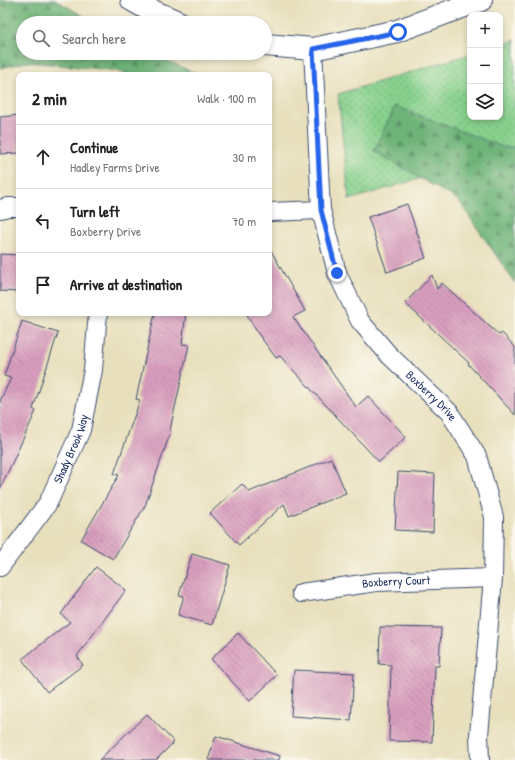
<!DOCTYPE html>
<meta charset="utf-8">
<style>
:root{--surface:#fff;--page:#f6f6f6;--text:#222;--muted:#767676;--line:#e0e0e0}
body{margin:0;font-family:"Patrick Hand",sans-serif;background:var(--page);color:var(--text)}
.controls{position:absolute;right:12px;top:12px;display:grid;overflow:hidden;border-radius:8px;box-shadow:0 2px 6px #0003}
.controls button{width:36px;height:36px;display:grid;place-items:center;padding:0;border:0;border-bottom:1px solid var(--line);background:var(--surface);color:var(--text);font:20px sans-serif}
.stop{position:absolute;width:12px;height:12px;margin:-9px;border:3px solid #2563eb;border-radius:50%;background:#fff}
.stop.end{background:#2563eb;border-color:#fff;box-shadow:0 1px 4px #0008}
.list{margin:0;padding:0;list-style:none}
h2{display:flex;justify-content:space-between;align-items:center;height:52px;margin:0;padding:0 16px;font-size:17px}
h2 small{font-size:13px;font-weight:400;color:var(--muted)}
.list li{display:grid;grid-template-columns:26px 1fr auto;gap:12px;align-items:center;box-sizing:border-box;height:64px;padding:0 16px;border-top:1px solid var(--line)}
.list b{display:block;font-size:15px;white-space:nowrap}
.list p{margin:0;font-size:13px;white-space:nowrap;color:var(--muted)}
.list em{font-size:13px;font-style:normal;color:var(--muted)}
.icon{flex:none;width:22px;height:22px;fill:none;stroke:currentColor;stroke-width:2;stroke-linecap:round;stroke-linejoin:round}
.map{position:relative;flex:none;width:515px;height:760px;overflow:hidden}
.search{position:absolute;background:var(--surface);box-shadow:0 2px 6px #0003;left:16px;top:16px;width:256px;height:44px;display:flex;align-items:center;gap:10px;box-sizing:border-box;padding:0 14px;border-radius:22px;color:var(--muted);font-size:15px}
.panel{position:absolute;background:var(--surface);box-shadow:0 2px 6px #0003;left:16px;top:72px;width:256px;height:244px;border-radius:8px}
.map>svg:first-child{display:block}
</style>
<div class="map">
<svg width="515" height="760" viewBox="0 0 515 760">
<defs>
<pattern id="grass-dots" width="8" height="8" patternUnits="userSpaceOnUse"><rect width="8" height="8" fill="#88d18d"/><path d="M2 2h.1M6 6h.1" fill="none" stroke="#6eaa76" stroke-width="1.8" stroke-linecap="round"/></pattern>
<pattern id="forest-firs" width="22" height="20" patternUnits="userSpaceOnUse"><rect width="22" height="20" fill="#6eb378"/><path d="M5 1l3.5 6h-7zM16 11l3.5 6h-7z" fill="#5a9266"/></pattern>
<pattern id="building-back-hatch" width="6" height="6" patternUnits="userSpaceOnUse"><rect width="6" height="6" fill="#d99ebe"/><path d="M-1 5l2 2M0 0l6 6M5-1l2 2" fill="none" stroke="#af819e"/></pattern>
</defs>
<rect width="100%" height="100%" fill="#fbf7ec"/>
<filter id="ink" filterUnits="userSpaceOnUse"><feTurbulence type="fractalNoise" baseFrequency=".025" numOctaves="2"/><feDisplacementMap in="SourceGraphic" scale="8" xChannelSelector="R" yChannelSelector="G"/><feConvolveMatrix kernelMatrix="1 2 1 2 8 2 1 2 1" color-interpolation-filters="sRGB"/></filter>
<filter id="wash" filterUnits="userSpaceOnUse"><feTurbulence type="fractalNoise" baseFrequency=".012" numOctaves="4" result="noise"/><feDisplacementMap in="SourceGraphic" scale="16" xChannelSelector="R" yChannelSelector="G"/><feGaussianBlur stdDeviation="0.9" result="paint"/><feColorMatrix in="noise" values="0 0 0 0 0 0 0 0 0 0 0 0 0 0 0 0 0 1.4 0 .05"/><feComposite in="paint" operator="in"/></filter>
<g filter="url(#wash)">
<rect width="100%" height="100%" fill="#e8e0bd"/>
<path fill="url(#grass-dots)" stroke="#528076" d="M515,40v107l-141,4 47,27 -72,22 -11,-106 132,-40v63h30v-72z"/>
<path fill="url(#forest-firs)" stroke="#44716b" d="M0,0h56l39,23h-72v30h126l51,22h-66l-23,-5 -84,-8 -27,6z
M395,106l111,42 9,-1v136l-57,-83 -84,-49z"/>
<g id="blocks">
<path fill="url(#building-back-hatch)" d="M19,115v38l-19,1v-37z
M407,204l19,54 -39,14 -19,-55z
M269,247l36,64 -12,6 63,90 12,-11 38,41 -27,25 -99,-106 -4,2 -19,-26 -11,-19h23z
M0,254l19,1v37l-19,-1z
M432,275l5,14 5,-6 57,52 3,-2 13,14v68l-47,-51 1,-1 -64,-60z
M155,313h31l-4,31 7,1 -19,85 1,1 -26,75 -32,53 -32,-19 38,-65 -5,-1 26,-74 -4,-1z
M22,321l36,12 -25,76 3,2 -36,78v-88l11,-23 -7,-2z
M331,458l15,35 -57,23 -5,-12 -45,41 -29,-32 32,-29 7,8z
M398,472l37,2 -2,58 -38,-2z
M192,554l38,11 -18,60 -34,-10 6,-19 -5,-1z
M96,567l30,23 -49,66 6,9 -36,27 -25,-33 48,-37 -9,-8z
M380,627l61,1 -2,38h-4l-3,76 -43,-1 2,-76 -12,-1z
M238,633l39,42 -27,26 -39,-42z
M294,670l60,3 -3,47 -60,-4z
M147,714l27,28 -18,18h-57z
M216,736l64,20 -1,4h-71z"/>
</g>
</g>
<g filter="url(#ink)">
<use href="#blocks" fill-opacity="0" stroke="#3a4a6c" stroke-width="1"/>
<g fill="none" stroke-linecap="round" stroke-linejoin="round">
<defs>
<g id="minor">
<path id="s1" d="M313,49l8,161 16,63 23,48 29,34 60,57 28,44 17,61 -1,61 -14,157 1,25"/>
<path d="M0,209l8,-2h11"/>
<path d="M269,212l52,-2"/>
<path id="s2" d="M0,567l48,-64 33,-73 12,-60 5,-57"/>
<path id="s3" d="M301,593l75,-11 117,-4"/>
</g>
<path id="tertiary" d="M132,0l14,8 34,15
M265,45l48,4 84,-18 84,-31"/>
</defs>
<use href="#minor" stroke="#3a4a6c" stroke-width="20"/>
<use href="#tertiary" stroke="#3a4a6c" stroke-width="24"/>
<use href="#minor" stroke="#fff" stroke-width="18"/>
<use href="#tertiary" stroke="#fff" stroke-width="22"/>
</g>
</g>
<g fill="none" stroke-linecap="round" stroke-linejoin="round" filter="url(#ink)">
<path stroke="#2563eb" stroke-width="5" d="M337,273l-16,-63 -8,-161 85,-17"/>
</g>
<g text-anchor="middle" stroke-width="3.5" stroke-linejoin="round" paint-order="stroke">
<g font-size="12" fill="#1b2f5e" stroke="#fbf7ec">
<text dy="4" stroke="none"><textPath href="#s1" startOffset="383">Boxberry Drive</textPath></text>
<text dy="4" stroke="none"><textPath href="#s2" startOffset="139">Shady Brook Way</textPath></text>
<text dy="4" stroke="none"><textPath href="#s3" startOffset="96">Boxberry Court</textPath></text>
</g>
</g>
</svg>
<div class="controls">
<button>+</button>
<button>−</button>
<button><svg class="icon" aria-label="layers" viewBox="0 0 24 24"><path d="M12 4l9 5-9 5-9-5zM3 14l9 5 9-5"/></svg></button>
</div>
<div class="stop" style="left:398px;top:32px"></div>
<div class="stop end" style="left:337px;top:273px"></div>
<div class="search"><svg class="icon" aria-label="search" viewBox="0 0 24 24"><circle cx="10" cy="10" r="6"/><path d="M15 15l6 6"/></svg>Search here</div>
<section class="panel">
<h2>2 min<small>Walk · 100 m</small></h2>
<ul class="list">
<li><svg class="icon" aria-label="ahead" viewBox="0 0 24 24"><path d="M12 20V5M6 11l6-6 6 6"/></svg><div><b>Continue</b><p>Hadley Farms Drive</p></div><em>30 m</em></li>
<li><svg class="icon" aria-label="left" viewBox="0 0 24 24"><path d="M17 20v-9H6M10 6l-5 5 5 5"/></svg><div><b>Turn left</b><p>Boxberry Drive</p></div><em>70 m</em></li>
<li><svg class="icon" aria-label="arrive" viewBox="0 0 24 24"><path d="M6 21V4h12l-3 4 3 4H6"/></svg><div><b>Arrive at destination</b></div></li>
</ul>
</section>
</div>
